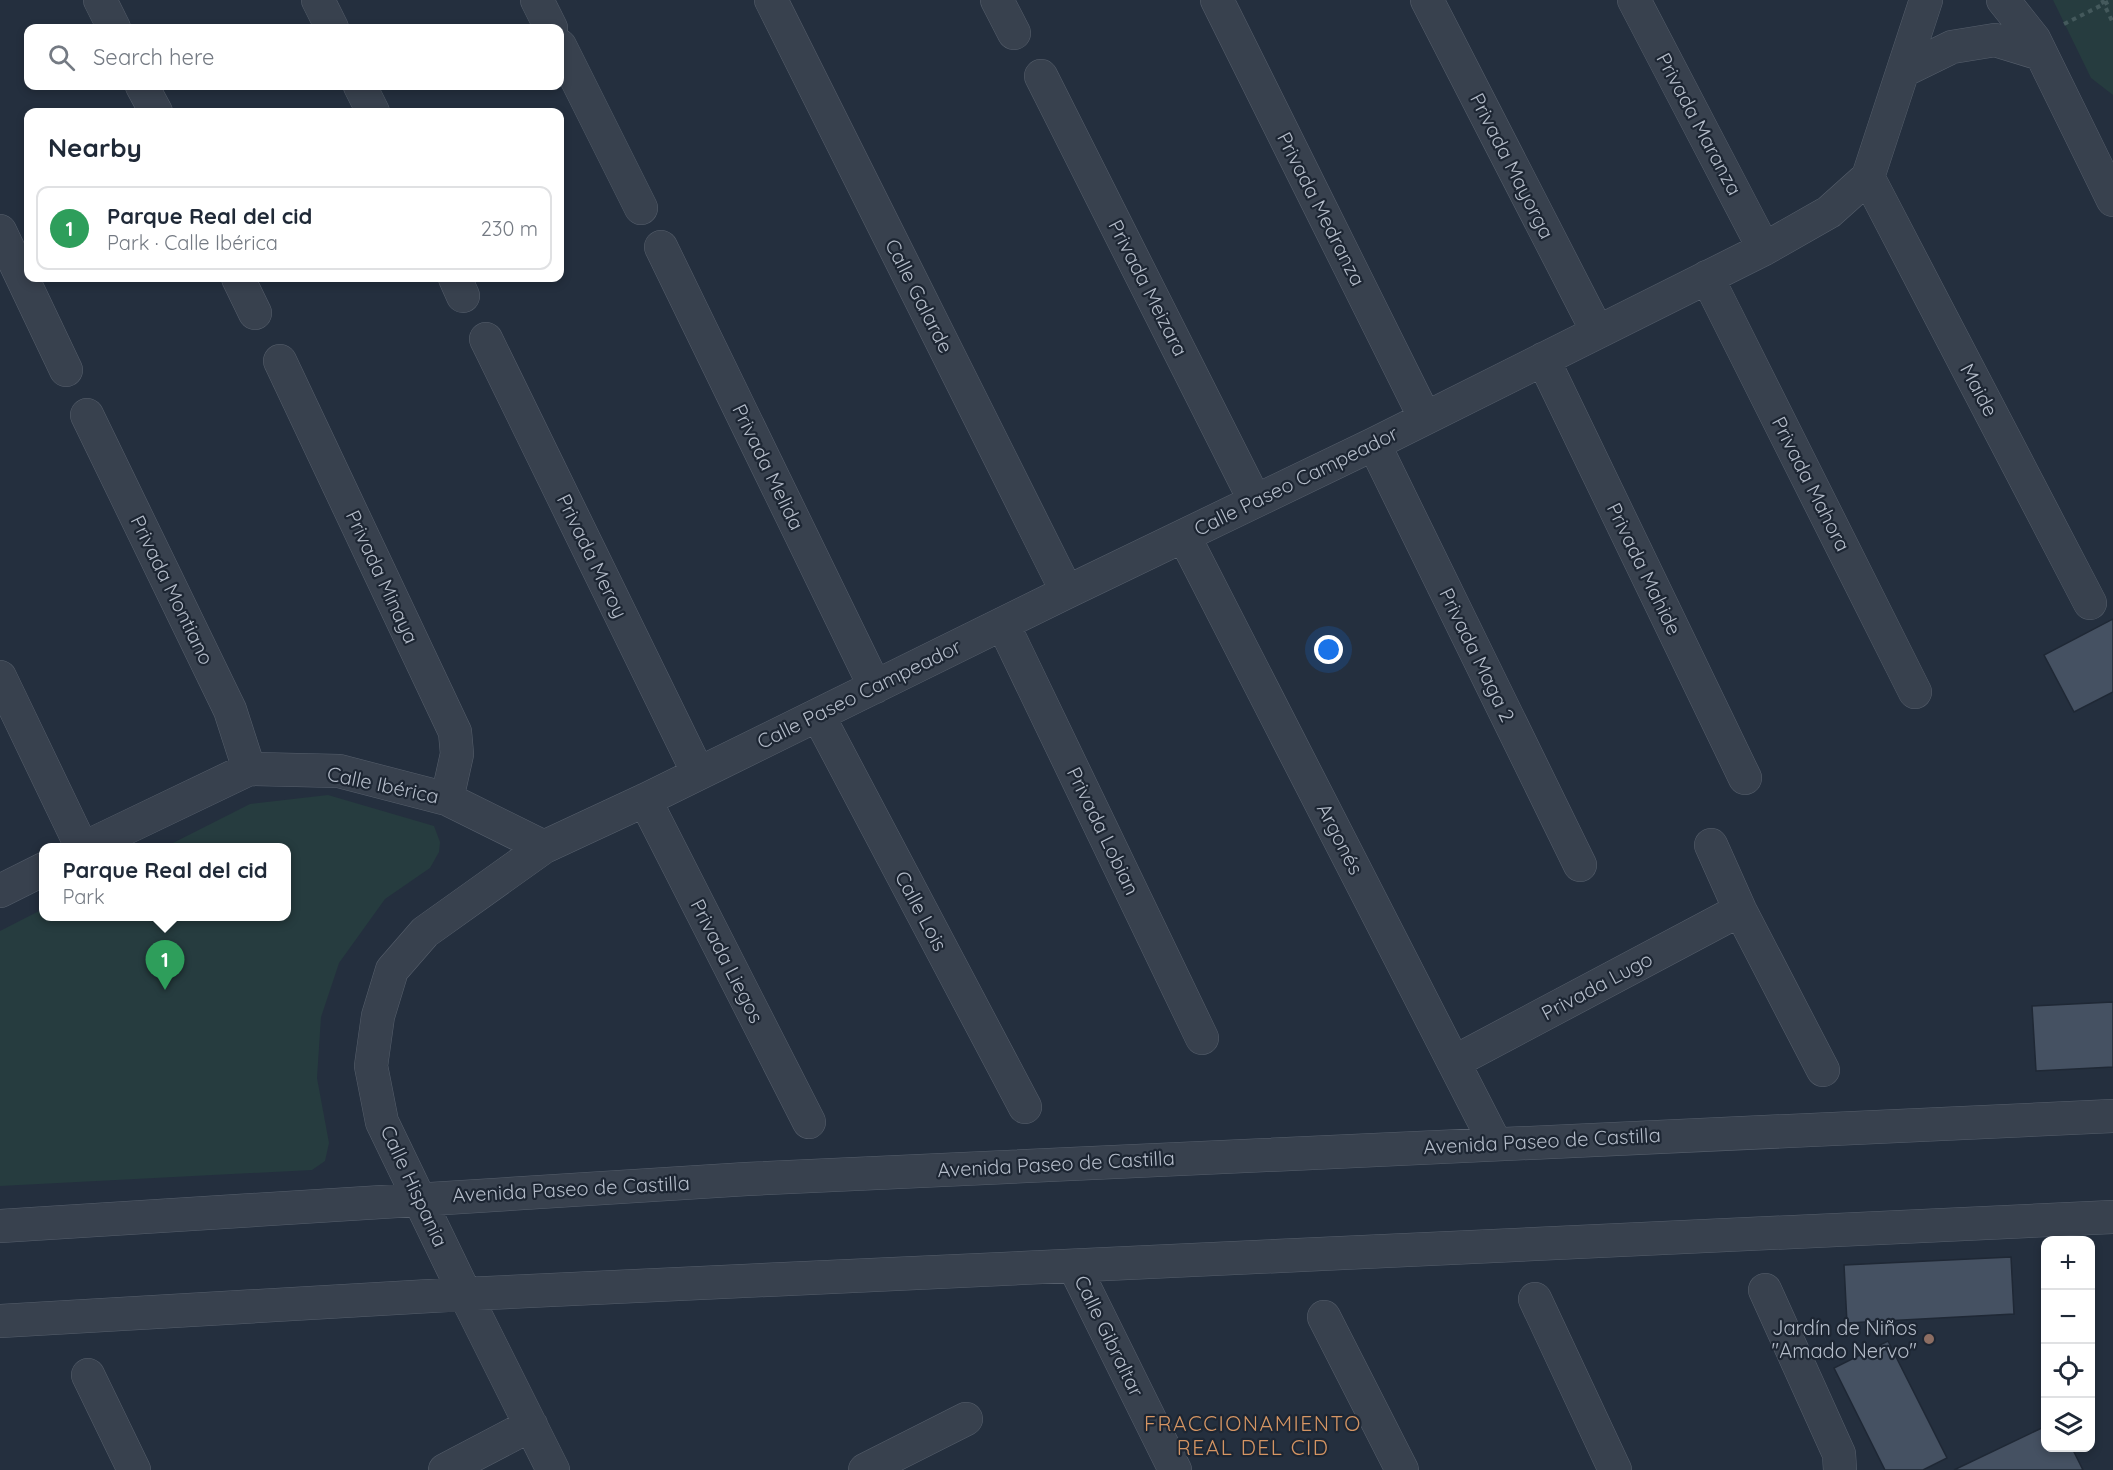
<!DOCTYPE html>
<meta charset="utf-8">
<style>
:root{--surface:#fff;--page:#f6f6f7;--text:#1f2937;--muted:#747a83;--line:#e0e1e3;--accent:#4f688e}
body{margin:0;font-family:Quicksand,sans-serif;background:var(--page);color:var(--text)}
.controls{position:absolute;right:18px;bottom:18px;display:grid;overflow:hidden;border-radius:12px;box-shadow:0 3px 9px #0003}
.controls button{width:54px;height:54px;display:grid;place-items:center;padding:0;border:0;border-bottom:2px solid var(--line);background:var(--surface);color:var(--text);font:30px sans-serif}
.you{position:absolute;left:1329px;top:650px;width:21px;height:21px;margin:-15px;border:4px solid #fff;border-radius:50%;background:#1a73e8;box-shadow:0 0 0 9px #1a73e833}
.badge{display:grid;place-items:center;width:39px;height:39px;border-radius:50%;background:var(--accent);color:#fff;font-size:20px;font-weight:700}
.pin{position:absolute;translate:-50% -50px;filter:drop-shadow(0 2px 3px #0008)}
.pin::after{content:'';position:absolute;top:32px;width:21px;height:18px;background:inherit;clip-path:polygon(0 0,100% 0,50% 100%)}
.popup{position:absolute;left:39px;top:843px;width:252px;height:78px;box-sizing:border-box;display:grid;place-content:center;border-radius:12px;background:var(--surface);filter:drop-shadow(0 2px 4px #0005);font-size:20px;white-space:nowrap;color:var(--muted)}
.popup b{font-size:22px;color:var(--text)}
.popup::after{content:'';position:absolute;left:50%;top:100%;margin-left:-12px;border:12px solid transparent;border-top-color:var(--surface)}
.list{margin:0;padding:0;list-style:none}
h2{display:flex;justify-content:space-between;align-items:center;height:78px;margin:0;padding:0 24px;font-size:26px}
h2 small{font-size:20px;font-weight:400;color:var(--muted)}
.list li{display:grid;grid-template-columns:39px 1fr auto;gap:18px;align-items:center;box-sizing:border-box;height:84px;margin:0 12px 12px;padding:0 12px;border:2px solid var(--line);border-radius:12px}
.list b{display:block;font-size:22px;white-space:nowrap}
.list p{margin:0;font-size:20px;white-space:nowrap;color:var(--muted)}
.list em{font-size:20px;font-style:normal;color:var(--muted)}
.icon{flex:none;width:33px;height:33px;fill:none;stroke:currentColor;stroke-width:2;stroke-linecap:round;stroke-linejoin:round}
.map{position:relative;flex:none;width:2113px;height:1470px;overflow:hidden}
.search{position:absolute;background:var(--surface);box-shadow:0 3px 9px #0003;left:24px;top:24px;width:540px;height:66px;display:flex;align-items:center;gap:15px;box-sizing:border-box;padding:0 21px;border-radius:12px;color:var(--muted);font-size:22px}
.panel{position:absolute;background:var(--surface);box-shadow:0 3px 9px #0003;left:24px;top:108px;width:540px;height:174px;border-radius:12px}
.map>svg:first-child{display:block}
</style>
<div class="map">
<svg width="2113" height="1470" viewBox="0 0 2113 1470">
<rect width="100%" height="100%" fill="#242f3e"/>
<path fill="#263c3f" d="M2053,0h60v95l-22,-17z
M328,795l106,31 6,16 -1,10 -9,16 -45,31 -46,64 -18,54 -4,61 12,65 -4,18 -13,9 -312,16v-255l43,-22 1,7h242v-68l-121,-1 85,-43z"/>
<path fill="#455162" stroke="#1f2835" stroke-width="1.5" d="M2113,619v73l-39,20 -30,-57z
M2113,1002v65l-77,4 -4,-65z
M2011,1257l3,57 -167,9 -3,-58z
M1888,1341l59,117 -24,12h-38l-51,-102z
M2046,1426v22h26l11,22h-129z"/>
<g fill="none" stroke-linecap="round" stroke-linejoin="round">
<defs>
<path id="minor" d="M100,0l14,28
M318,0l14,28
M537,0l14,28
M771,0l296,592
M997,0l17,33
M1217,0l208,418
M1427,0l170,331
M1634,0l130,249
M2003,0l31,39 79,161
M560,46l81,162
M1903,71l49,-24 43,-7 46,14
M1041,76l214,425
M142,86l14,26
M360,86l13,26
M1868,177l222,426
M0,231l66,139
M661,247l214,440
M1707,277l208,415
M238,278l17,35
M455,278l8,18
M486,339l212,434
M1543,359l202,419
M280,361l175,371 2,22 -10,45
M87,415l143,295 19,59
M1374,444l206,421
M1184,536l311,607
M1003,624l199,414
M0,677l82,171
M818,715l207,392
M645,800l164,322
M1711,845l29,65 83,160
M84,848l165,-79 90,2 108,28 97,48
M0,891l44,-22
M1454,1062l286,-152
M0,1226l747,-47 1366,-63
M1074,1266l101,204
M1765,1290l74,164 1,16
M1535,1299l80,171
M1324,1317l78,153
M0,1321l465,-27 1648,-77
M88,1375l46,95
M445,1470l86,-45
M553,1470l-88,-176 -83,-172 -11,-56 7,-50 14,-46 33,-38 119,-85 101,-47 422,-208 307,-148 390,-195 65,-37 39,-35 58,-177
M865,1470l101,-51"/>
</defs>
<use href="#minor" stroke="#565f6c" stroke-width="34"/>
<path stroke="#44595c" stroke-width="4" stroke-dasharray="4.5 4.5" stroke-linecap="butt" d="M2102,0l11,23
M2064,24l48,-24"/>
<use href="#minor" stroke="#38414e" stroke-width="33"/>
</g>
<circle fill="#8d6e63" stroke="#1d2633" stroke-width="2" cx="1929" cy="1339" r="6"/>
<g text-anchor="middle" stroke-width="4.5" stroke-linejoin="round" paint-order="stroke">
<g font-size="20" fill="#b4bcc9" stroke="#1d2633">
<text transform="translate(1699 124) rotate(62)" y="7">Privada Maranza</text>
<text transform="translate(1512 166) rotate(63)" y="7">Privada Mayorga</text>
<text transform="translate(1321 209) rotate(63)" y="7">Privada Medranza</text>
<text transform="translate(1148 288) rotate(63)" y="7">Privada Meizara</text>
<text transform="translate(919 296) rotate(63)" y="7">Calle Galarde</text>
<text transform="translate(1979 390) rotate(62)" y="7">Maide</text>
<text transform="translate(768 467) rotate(64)" y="7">Privada Melida</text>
<text transform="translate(1296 481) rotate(-26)" y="7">Calle Paseo Campeador</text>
<text transform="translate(1811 484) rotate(63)" y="7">Privada Mahora</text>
<text transform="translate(592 556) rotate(64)" y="7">Privada Meroy</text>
<text transform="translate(1644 569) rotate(64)" y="7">Privada Mahide</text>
<text transform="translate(382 577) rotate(65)" y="7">Privada Minaya</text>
<text transform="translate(172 590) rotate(64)" y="7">Privada Montiano</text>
<text transform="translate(1477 655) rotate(64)" y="7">Privada Maga 2</text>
<text transform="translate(859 694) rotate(-26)" y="7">Calle Paseo Campeador</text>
<text transform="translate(383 785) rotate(12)" y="7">Calle Ibérica</text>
<text transform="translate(1103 831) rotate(64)" y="7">Privada Lobian</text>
<text transform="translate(1340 839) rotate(63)" y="7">Argonés</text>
<text transform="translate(921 911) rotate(62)" y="7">Calle Lois</text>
<text transform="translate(727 961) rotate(63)" y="7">Privada Liegos</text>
<text transform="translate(1597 986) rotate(-28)" y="7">Privada Lugo</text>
<text transform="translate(1542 1141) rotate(-3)" y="7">Avenida Paseo de Castilla</text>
<text transform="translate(1056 1164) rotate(-3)" y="7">Avenida Paseo de Castilla</text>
<text transform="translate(414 1186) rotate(65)" y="7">Calle Hispania</text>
<text transform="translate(571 1189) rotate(-3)" y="7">Avenida Paseo de Castilla</text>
<text transform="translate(1109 1336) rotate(64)" y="7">Calle Gibraltar</text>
</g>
<g font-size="20" fill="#b4bcc9" stroke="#1d2633" text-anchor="end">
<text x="1917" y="1335">Jardín de Niños<tspan x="1917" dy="23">"Amado Nervo"</tspan></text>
</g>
<g font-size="21" letter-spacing="1.5" fill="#d59563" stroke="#1d2633">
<text x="1253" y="1431">FRACCIONAMIENTO<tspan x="1253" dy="24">REAL DEL CID</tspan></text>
</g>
</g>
</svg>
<div class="controls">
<button>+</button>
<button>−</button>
<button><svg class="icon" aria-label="locate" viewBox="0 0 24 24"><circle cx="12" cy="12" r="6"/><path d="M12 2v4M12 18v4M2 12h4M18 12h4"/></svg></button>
<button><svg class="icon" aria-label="layers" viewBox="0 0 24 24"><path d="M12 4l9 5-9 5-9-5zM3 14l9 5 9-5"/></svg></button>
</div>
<div class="you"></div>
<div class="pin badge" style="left:165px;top:990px;background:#2e9e5b">1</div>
<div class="popup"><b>Parque Real del cid</b>Park</div>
<div class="search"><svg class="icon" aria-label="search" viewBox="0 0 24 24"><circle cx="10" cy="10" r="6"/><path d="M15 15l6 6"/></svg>Search here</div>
<section class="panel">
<h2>Nearby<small></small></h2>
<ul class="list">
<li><span class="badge" style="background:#2e9e5b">1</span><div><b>Parque Real del cid</b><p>Park · Calle Ibérica</p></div><em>230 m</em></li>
</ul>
</section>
</div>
